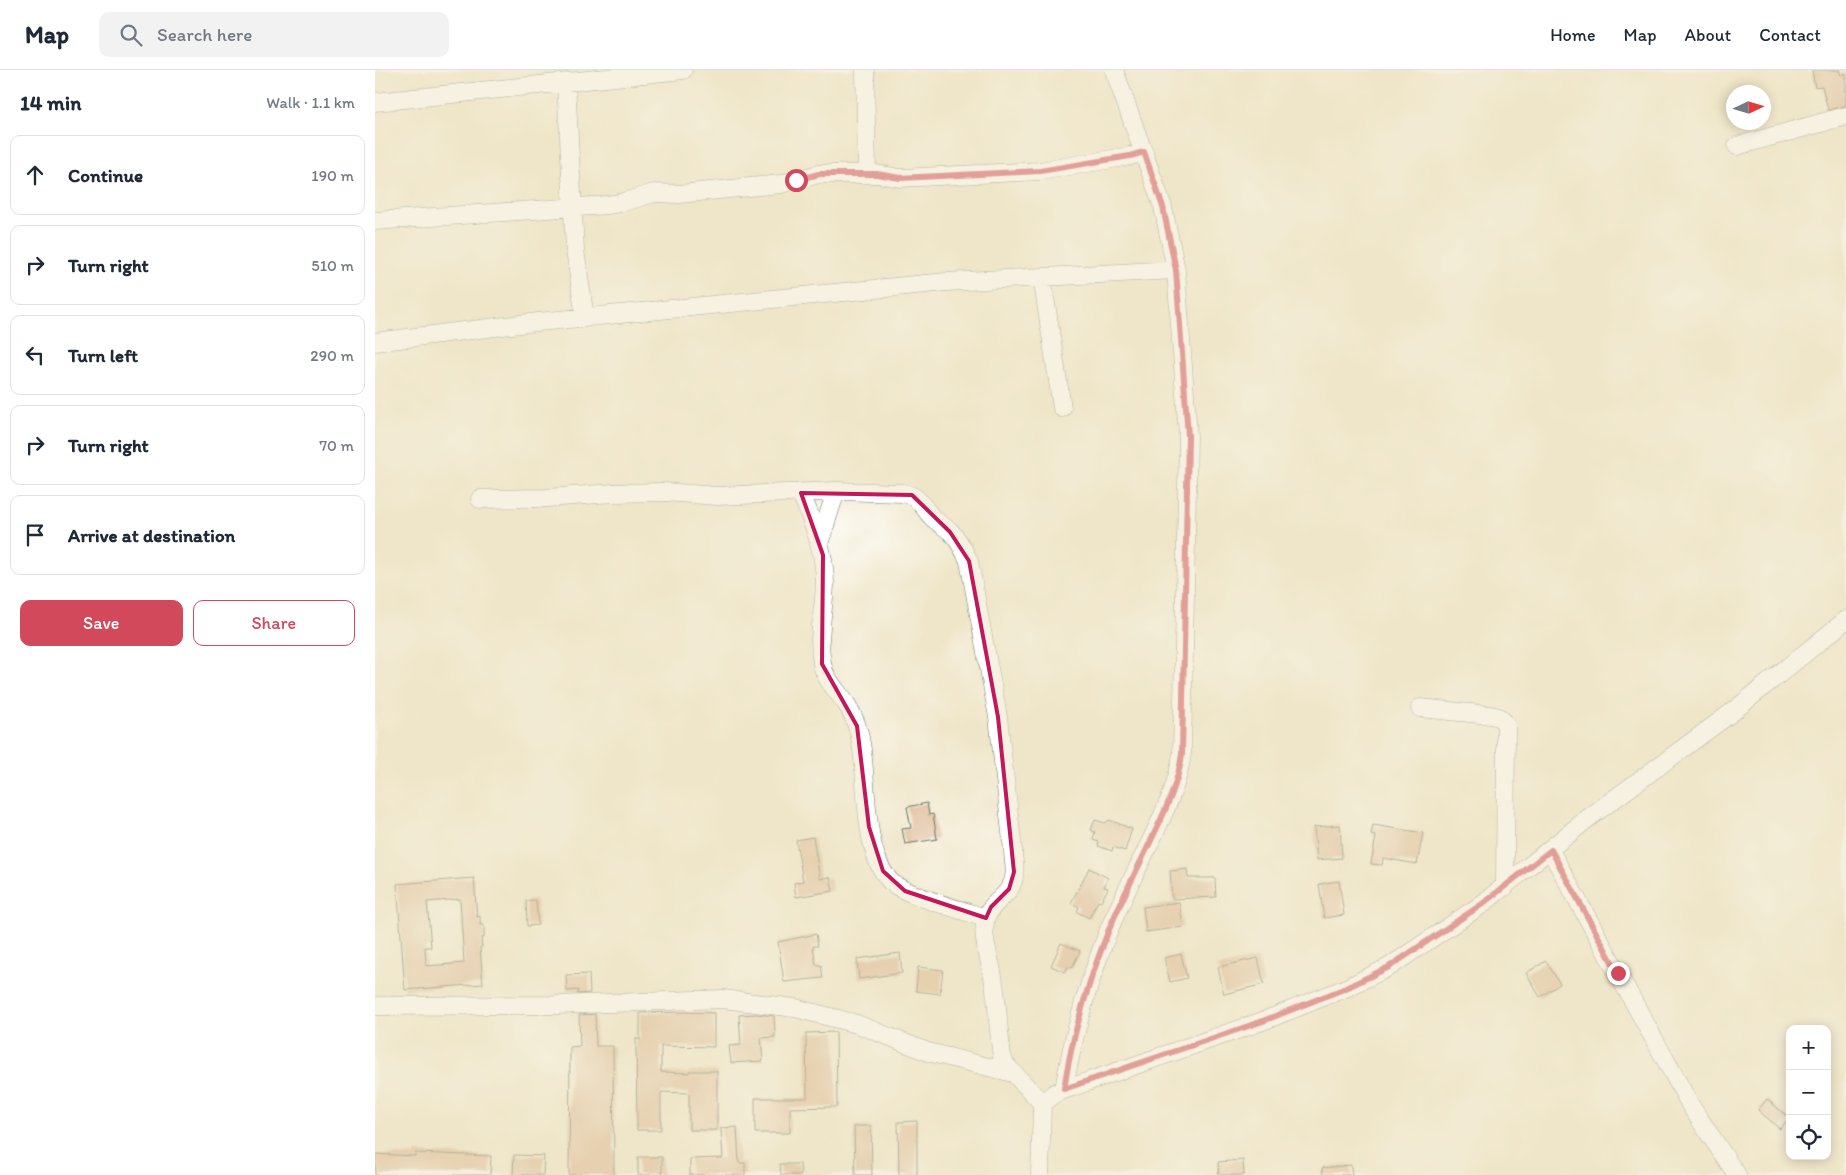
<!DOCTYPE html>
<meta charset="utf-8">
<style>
:root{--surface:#fff;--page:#f2f2f3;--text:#1f2937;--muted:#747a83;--line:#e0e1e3;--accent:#d1495b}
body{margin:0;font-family:Itim,sans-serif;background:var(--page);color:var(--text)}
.controls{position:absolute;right:15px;bottom:15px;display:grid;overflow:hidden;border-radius:10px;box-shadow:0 2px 12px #0003}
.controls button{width:45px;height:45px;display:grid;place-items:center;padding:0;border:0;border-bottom:1px solid var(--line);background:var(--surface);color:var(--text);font:25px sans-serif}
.compass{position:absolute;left:1351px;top:15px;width:45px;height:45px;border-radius:50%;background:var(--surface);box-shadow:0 2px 12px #0003;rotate:86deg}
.stop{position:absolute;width:15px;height:15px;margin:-11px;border:4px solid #d1495b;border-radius:50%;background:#fff}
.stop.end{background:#d1495b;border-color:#fff;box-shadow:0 1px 5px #0008}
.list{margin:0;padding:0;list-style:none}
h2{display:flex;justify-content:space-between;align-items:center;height:65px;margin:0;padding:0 20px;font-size:21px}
h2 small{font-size:16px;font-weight:400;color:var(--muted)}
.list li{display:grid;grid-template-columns:32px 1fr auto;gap:15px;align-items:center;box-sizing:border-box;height:80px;margin:0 10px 10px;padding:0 10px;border:1px solid var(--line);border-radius:10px}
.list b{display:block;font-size:19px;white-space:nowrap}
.list em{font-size:16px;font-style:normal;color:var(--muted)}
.actions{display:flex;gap:10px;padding:15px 20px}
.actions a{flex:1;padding:11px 0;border:1px solid var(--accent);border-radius:10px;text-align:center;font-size:18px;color:var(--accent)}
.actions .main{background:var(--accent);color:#fff}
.icon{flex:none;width:28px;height:28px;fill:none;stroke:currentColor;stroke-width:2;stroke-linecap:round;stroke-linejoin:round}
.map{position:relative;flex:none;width:1471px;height:1105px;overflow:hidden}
header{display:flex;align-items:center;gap:30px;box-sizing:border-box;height:70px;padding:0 25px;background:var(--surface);border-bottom:1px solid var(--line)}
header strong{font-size:24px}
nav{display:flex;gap:28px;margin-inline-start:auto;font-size:18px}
.search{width:350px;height:45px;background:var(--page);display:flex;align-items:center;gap:12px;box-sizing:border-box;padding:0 18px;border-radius:10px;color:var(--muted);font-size:19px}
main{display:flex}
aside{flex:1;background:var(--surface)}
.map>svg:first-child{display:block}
</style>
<header>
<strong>Map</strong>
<div class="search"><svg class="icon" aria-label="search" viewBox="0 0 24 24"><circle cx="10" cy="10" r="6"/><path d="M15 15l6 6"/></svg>Search here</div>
<nav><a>Home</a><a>Map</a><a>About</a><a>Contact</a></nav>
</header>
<main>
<aside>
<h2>14 min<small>Walk · 1.1 km</small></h2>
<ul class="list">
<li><svg class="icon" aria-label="ahead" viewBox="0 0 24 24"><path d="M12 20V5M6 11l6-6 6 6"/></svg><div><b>Continue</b></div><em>190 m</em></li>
<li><svg class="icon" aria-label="right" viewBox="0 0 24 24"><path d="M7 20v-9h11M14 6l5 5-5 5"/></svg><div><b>Turn right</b></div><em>510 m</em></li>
<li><svg class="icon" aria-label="left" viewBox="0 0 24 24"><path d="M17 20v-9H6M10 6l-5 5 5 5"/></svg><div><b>Turn left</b></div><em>290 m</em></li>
<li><svg class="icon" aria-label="right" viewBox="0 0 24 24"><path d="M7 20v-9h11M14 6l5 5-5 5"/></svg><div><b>Turn right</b></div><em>70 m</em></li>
<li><svg class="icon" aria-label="arrive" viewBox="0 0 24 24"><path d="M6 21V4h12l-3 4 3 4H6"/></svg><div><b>Arrive at destination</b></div></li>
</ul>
<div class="actions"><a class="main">Save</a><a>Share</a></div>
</aside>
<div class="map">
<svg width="1471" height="1105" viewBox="0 0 1471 1105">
<rect width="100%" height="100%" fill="#fdfcf7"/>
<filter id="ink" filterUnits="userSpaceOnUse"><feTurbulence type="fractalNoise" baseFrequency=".02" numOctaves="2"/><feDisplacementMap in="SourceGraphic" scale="10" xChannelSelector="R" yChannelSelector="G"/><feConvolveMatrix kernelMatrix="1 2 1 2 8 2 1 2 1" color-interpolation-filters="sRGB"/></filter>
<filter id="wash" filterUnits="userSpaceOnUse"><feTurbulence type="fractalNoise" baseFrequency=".0096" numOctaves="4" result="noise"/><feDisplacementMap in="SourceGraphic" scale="20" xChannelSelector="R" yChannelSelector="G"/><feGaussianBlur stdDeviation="1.12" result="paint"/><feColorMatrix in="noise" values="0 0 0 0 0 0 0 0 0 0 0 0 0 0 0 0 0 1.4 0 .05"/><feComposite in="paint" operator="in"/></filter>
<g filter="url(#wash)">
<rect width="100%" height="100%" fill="#efe5c8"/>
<g id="blocks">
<path fill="#dbb691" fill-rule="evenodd" d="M1437,0h27l2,5 5,-2v33l-18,4 -6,-24 -7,1z
M552,733l2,12 4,-1 4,25 -32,5 -3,-15 9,-1 -4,-21z
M720,750l10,3 4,-3 23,9 -7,22 -12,-4 -1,4 -14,-5 1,-4 -6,-2 2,-8 -4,-2z
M965,755l2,33 -25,2 -3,-33z
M998,755l50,8 -6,31 -34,-6 -1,7 -11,-1 5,-28 -5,-1z
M438,767l7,42 10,-2 3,14 -37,6 -2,-14 9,-2 -7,-41z
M714,798l19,10 -4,9 4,1 -7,14 -3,-1 -9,17 -12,-6 2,-5 -8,-4z
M812,799l1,9h27l1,19 -44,2 -2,-28z
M99,808l3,39 3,-1v9h4v13h-3l1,9h-2l3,37 -78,6 -8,-106zM85,829l4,64 -38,3 -1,-19h6l-4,-45z
M964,811l5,34 -20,3 -5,-34z
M161,830l2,25 -11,1 -1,-25z
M804,832l4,25 -37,5 -3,-25z
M441,864l2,12h-5l3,19h5l2,13 -39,4 -6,-40z
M686,873l19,8 -8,17 -4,-1 -3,5 -14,-6z
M525,883l2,20 -43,6 -2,-20z
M806,884l6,24 -17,4 -6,-24z
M883,888l6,26 -40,10 -6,-27z
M1171,891l14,23 -20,13 -14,-24z
M543,897l25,3 -3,24 -24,-3z
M214,904l1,19 -12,1v-4l-11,1 -1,-16z
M309,942l30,1v34l-53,-1v26l28,1v-2h28v59h-28v-37l-28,-1v38h-24l-1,-92 4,2v-27z
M220,944l1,32h17l1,129h-45l1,-128 10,-1 -1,-31z
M382,944l17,2 1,21 -14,1 2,23 -32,2 -2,-17 12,-1 -2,-30z
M461,962l1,75 -47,1v25h-35v-35h52l-1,-65z
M1392,1029l22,19 -9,11 -22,-19z
M542,1051v54h-18l-1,-53z
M479,1056h17l1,49h-17z
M362,1057l2,36h6v12h-55v-16l33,-1 -2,-30z
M40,1083l76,3 -1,19h-115v-21l40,2z
M139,1085l30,1 -1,19h-30z
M263,1087h24v18h-24z
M868,1090l1,15h-25l-1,-13z
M405,1094h20l1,11h-20z
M976,1095l1,10h-29l-1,-7z"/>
</g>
</g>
<g filter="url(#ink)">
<use href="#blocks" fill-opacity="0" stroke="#687868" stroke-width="1"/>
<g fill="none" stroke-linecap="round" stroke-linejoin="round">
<defs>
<path id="minor" d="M490,0l2,104
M191,12l9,168 10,68
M0,32l308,-32
M1362,76l109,-30
M0,151l232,-16 13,-2 34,-10 25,1 102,-10 38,-10h58l23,4 140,-7 90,-15 14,-4
M667,207l20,131
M0,272l153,-19 418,-41 230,-12
M426,423c12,31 24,57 24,91 -1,26 -8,52 -3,79 2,16 16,28 25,42 7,11 12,25 14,38 7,39 1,110 30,139 14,13 73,29 95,36
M105,429l67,-1 66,-5 52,-1 52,4 119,-5 66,2c18,3 18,11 29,23 5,6 13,10 19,15 8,8 14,19 19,30l29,156 15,133c0,9 3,19 1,27 -2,18 -23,24 -28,41 -6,20 6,45 8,65 4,24 4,49 8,73l3,8 37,39
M445,471l16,-50
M1045,638l70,7 9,2 7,7 -1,163
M1175,780l142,258 45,67
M0,936l181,-1 167,-6 72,9 62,16 71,28 85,21
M689,1019c9,-54 24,-106 44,-157 14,-34 31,-66 47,-100 12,-25 23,-50 27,-78l6,-318 -12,-166 -13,-63 -49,-137
M665,1105l2,-72 13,-10 208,-72 83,-33 43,-21 92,-62 106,-86 144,-106 115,-93"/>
</defs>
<use href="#minor" stroke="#687868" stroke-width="19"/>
<use href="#minor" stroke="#fff" stroke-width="18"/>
</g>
</g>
<g fill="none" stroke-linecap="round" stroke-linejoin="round" filter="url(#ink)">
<path stroke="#d1495b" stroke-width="6" d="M421,110l23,-6h58l23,4 140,-7 90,-15 14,-4 19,55 13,63 12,166 -6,318c-4,29 -15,53 -27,78 -16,34 -33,66 -47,100 -20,51 -36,103 -44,157l199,-68 83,-33 43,-21 92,-62 70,-55 67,123"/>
</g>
<path d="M0 0H1471V1105H0ZM426,423l111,2 38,37 19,29 29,156 16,155 -5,17 -18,18 -5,11 -81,-27 -22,-20 -14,-44 -12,-101 -35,-62 1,-109z" fill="#efe5c8" fill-opacity=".55" fill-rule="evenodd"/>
<path fill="none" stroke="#c2185b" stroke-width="4" stroke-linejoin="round" d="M426,423l111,2 38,37 19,29 29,156 16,155 -5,17 -18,18 -5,11 -81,-27 -22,-20 -14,-44 -12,-101 -35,-62 1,-109z"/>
</svg>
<div class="controls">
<button>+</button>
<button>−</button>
<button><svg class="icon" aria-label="locate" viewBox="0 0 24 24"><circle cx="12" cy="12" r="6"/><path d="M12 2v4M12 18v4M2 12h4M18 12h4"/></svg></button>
</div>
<svg class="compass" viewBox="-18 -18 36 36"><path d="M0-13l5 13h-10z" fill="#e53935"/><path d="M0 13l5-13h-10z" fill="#747a83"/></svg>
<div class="stop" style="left:421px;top:110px"></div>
<div class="stop end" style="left:1243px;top:903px"></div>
</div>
</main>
